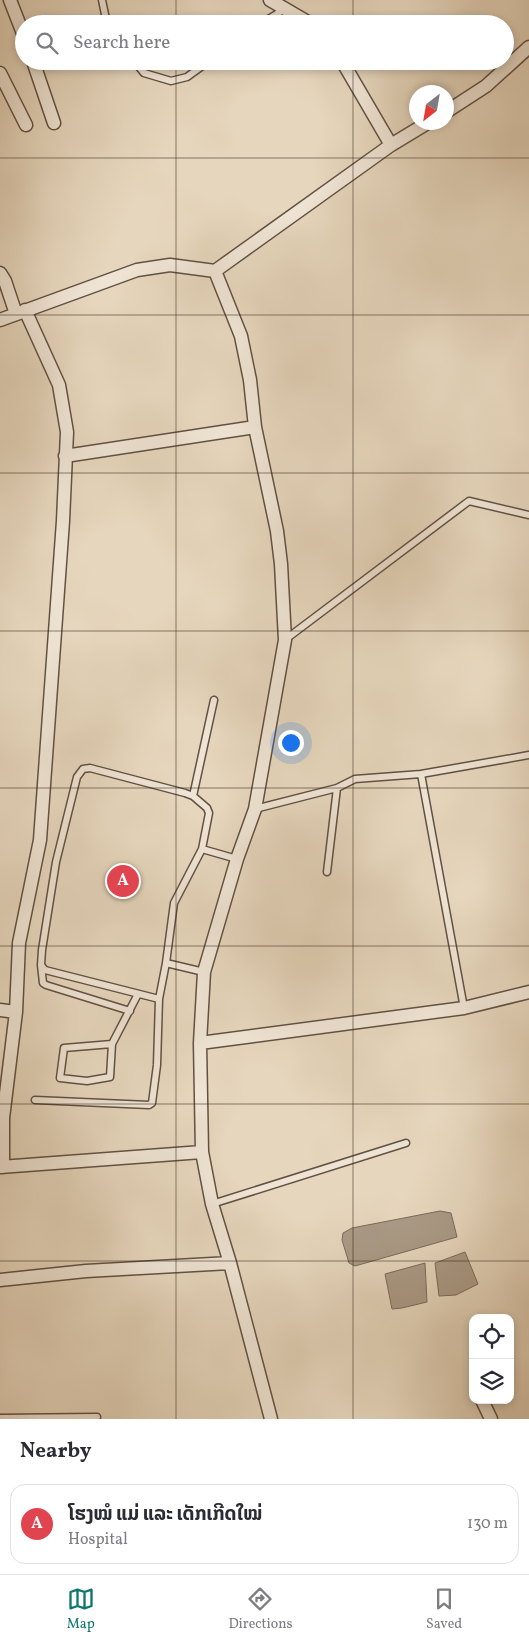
<!DOCTYPE html>
<meta charset="utf-8">
<style>
:root{--surface:#fff;--page:#f2f2f3;--text:#2b2b33;--muted:#7c7c81;--line:#e1e1e2;--accent:#0f766e}
body{margin:0;font-family:Vollkorn,"Noto Sans Lao",serif;background:var(--page);color:var(--text)}
.controls{position:absolute;right:15px;bottom:15px;display:grid;overflow:hidden;border-radius:10px;box-shadow:0 2px 8px #0003}
.controls button{width:45px;height:45px;display:grid;place-items:center;padding:0;border:0;border-bottom:1px solid var(--line);background:var(--surface);color:var(--text);font:25px sans-serif}
.compass{position:absolute;left:409px;top:85px;width:45px;height:45px;border-radius:50%;background:var(--surface);box-shadow:0 2px 8px #0003;rotate:211deg}
.you{position:absolute;left:290px;top:742px;width:18px;height:18px;margin:-12px;border:4px solid #fff;border-radius:50%;background:#1a73e8;box-shadow:0 0 0 8px #1a73e833}
.badge{display:grid;place-items:center;width:32px;height:32px;border-radius:50%;background:var(--accent);color:#fff;font-size:16px;font-weight:700}
.pin{position:absolute;translate:-50% -50%;border:2px solid #fff;box-shadow:0 1px 5px #0006}
.list{margin:0;padding:0;list-style:none}
h2{display:flex;justify-content:space-between;align-items:center;height:65px;margin:0;padding:0 20px;font-size:21px}
h2 small{font-size:16px;font-weight:400;color:var(--muted)}
.list li{display:grid;grid-template-columns:32px 1fr auto;gap:15px;align-items:center;box-sizing:border-box;height:80px;margin:0 10px 10px;padding:0 10px;border:1px solid var(--line);border-radius:15px}
.list b{display:block;font-size:19px;white-space:nowrap}
.list p{margin:0;font-size:16px;white-space:nowrap;color:var(--muted)}
.list em{font-size:16px;font-style:normal;color:var(--muted)}
.icon{flex:none;width:28px;height:28px;fill:none;stroke:currentColor;stroke-width:2;stroke-linecap:round;stroke-linejoin:round}
.map{position:relative;flex:none;width:529px;height:1419px;overflow:hidden}
.search{position:absolute;background:var(--surface);box-shadow:0 2px 8px #0003;left:15px;right:15px;top:15px;height:55px;display:flex;align-items:center;gap:12px;box-sizing:border-box;padding:0 18px;border-radius:28px;color:var(--muted);font-size:19px}
.sheet{height:155px;background:var(--surface)}
nav{display:flex;justify-content:space-around;align-items:center;box-sizing:border-box;height:70px;border-top:1px solid var(--line);background:var(--surface);font-size:14px;color:var(--muted)}
nav a{display:grid;justify-items:center;gap:2px}
nav .on{color:var(--accent)}
.map>svg:first-child{display:block}
</style>
<div class="map">
<svg width="529" height="1419" viewBox="0 0 529 1419">
<rect width="100%" height="100%" fill="#e6d6bd"/>
<filter id="stains"><feTurbulence type="fractalNoise" baseFrequency=".004" numOctaves="4"/><feColorMatrix values="0 0 0 0 .2 0 0 0 0 .09 0 0 0 0 .02 0 0 0 .5 -.17"/></filter>
<radialGradient id="worn" r=".72"><stop offset=".6" stop-color="#630" stop-opacity="0"/><stop offset="1" stop-color="#630" stop-opacity=".3"/></radialGradient>
<path fill="#aa9a86" stroke="#7b6b5c" d="M440,1211l11,2 6,24 -102,29 -6,-3 -7,-23 1,-7 9,-5z
M465,1252l13,32 -22,11 -17,1 -4,-33z
M425,1263l2,39 -25,6 -10,1 -7,-35z"/>
<g fill="none" stroke-linecap="round" stroke-linejoin="round">
<defs>
<path id="service" d="M102,0l5,24
M260,24l25,-15
M134,61l10,12 27,8 16,-4 22,-16
M286,639l183,-138 60,14
M421,774l43,234
M193,796l21,-96
M255,809l82,-21 18,-9 66,-5 108,-19
M327,872l10,-84
M166,963l-7,36 -114,-29 -4,-5 1,-15 14,-88 21,-85 6,-8 7,-1 95,25 8,3 14,12 2,5 -7,36
M41,965l2,18 3,2 84,26
M204,972l-38,-9 8,-60 28,-54 35,10
M112,1044l-2,33 -23,4 -27,-3 4,-30 48,-4 26,-50
M35,1100l114,5 3,-2 5,-38 2,-66
M212,1204l194,-61
M0,1418l97,-1"/>
<path id="minor" d="M10,0l14,36
M270,0l41,24
M33,61l21,62
M342,61l49,84
M0,73l26,52
M446,112l40,-26 43,-39
M215,271l26,65 9,44 5,47 22,104 4,33 4,76 -30,169 -18,50 -33,113 -4,71 2,109 10,52 18,59 41,156
M0,273l5,8 11,33
M0,320l137,-50 33,-5 45,6 176,-126 38,-23
M65,456l190,-29
M0,1010l16,2
M200,1043l264,-35 65,-16
M0,1167l202,-15
M3,1167v-49l13,-106 3,-69 21,-103 23,-319 4,-89 -8,-47 -34,-75
M0,1280l86,-9 144,-8
M482,1400l9,19"/>
</defs>
<use href="#service" stroke="#615144" stroke-width="9"/>
<use href="#minor" stroke="#615144" stroke-width="15"/>
<use href="#service" stroke="#efe4d4" stroke-width="6"/>
<use href="#minor" stroke="#efe4d4" stroke-width="12"/>
</g>
<path fill="none" stroke="#35251c" stroke-width="1" stroke-opacity="0.55" d="M176,0v24M353,0v24M176,61v1358M353,61v1358M0,158h529M0,315h529M0,473h529M0,631h529M0,788h529M0,946h529M0,1104h529M0,1261h529"/>
<rect width="100%" height="100%" filter="url(#stains)"/>
<rect width="100%" height="100%" fill="url(#worn)"/>
</svg>
<div class="controls">
<button><svg class="icon" aria-label="locate" viewBox="0 0 24 24"><circle cx="12" cy="12" r="6"/><path d="M12 2v4M12 18v4M2 12h4M18 12h4"/></svg></button>
<button><svg class="icon" aria-label="layers" viewBox="0 0 24 24"><path d="M12 4l9 5-9 5-9-5zM3 14l9 5 9-5"/></svg></button>
</div>
<svg class="compass" viewBox="-18 -18 36 36"><path d="M0-13l5 13h-10z" fill="#e53935"/><path d="M0 13l5-13h-10z" fill="#7c7c81"/></svg>
<div class="you"></div>
<div class="pin badge" style="left:123px;top:881px;background:#e0444e">A</div>
<div class="search"><svg class="icon" aria-label="search" viewBox="0 0 24 24"><circle cx="10" cy="10" r="6"/><path d="M15 15l6 6"/></svg>Search here</div>
</div>
<section class="sheet">
<h2>Nearby<small></small></h2>
<ul class="list">
<li><span class="badge" style="background:#e0444e">A</span><div><b>ໂຮງໝໍ ແມ່ ແລະ ເດັກເກີດໃໝ່</b><p>Hospital</p></div><em>130 m</em></li>
</ul>
</section>
<nav>
<a class="on"><svg class="icon" aria-label="map" viewBox="0 0 24 24"><path d="M3 6l6-2 6 2 6-2v14l-6 2-6-2-6 2zM9 4v14M15 6v14"/></svg>Map</a>
<a><svg class="icon" aria-label="directions" viewBox="0 0 24 24"><path d="M12 3l9 9-9 9-9-9zM9 14v-3h6M13 9l2 2-2 2"/></svg>Directions</a>
<a><svg class="icon" aria-label="saved" viewBox="0 0 24 24"><path d="M7 4h10v16l-5-4-5 4z"/></svg>Saved</a>
</nav>
